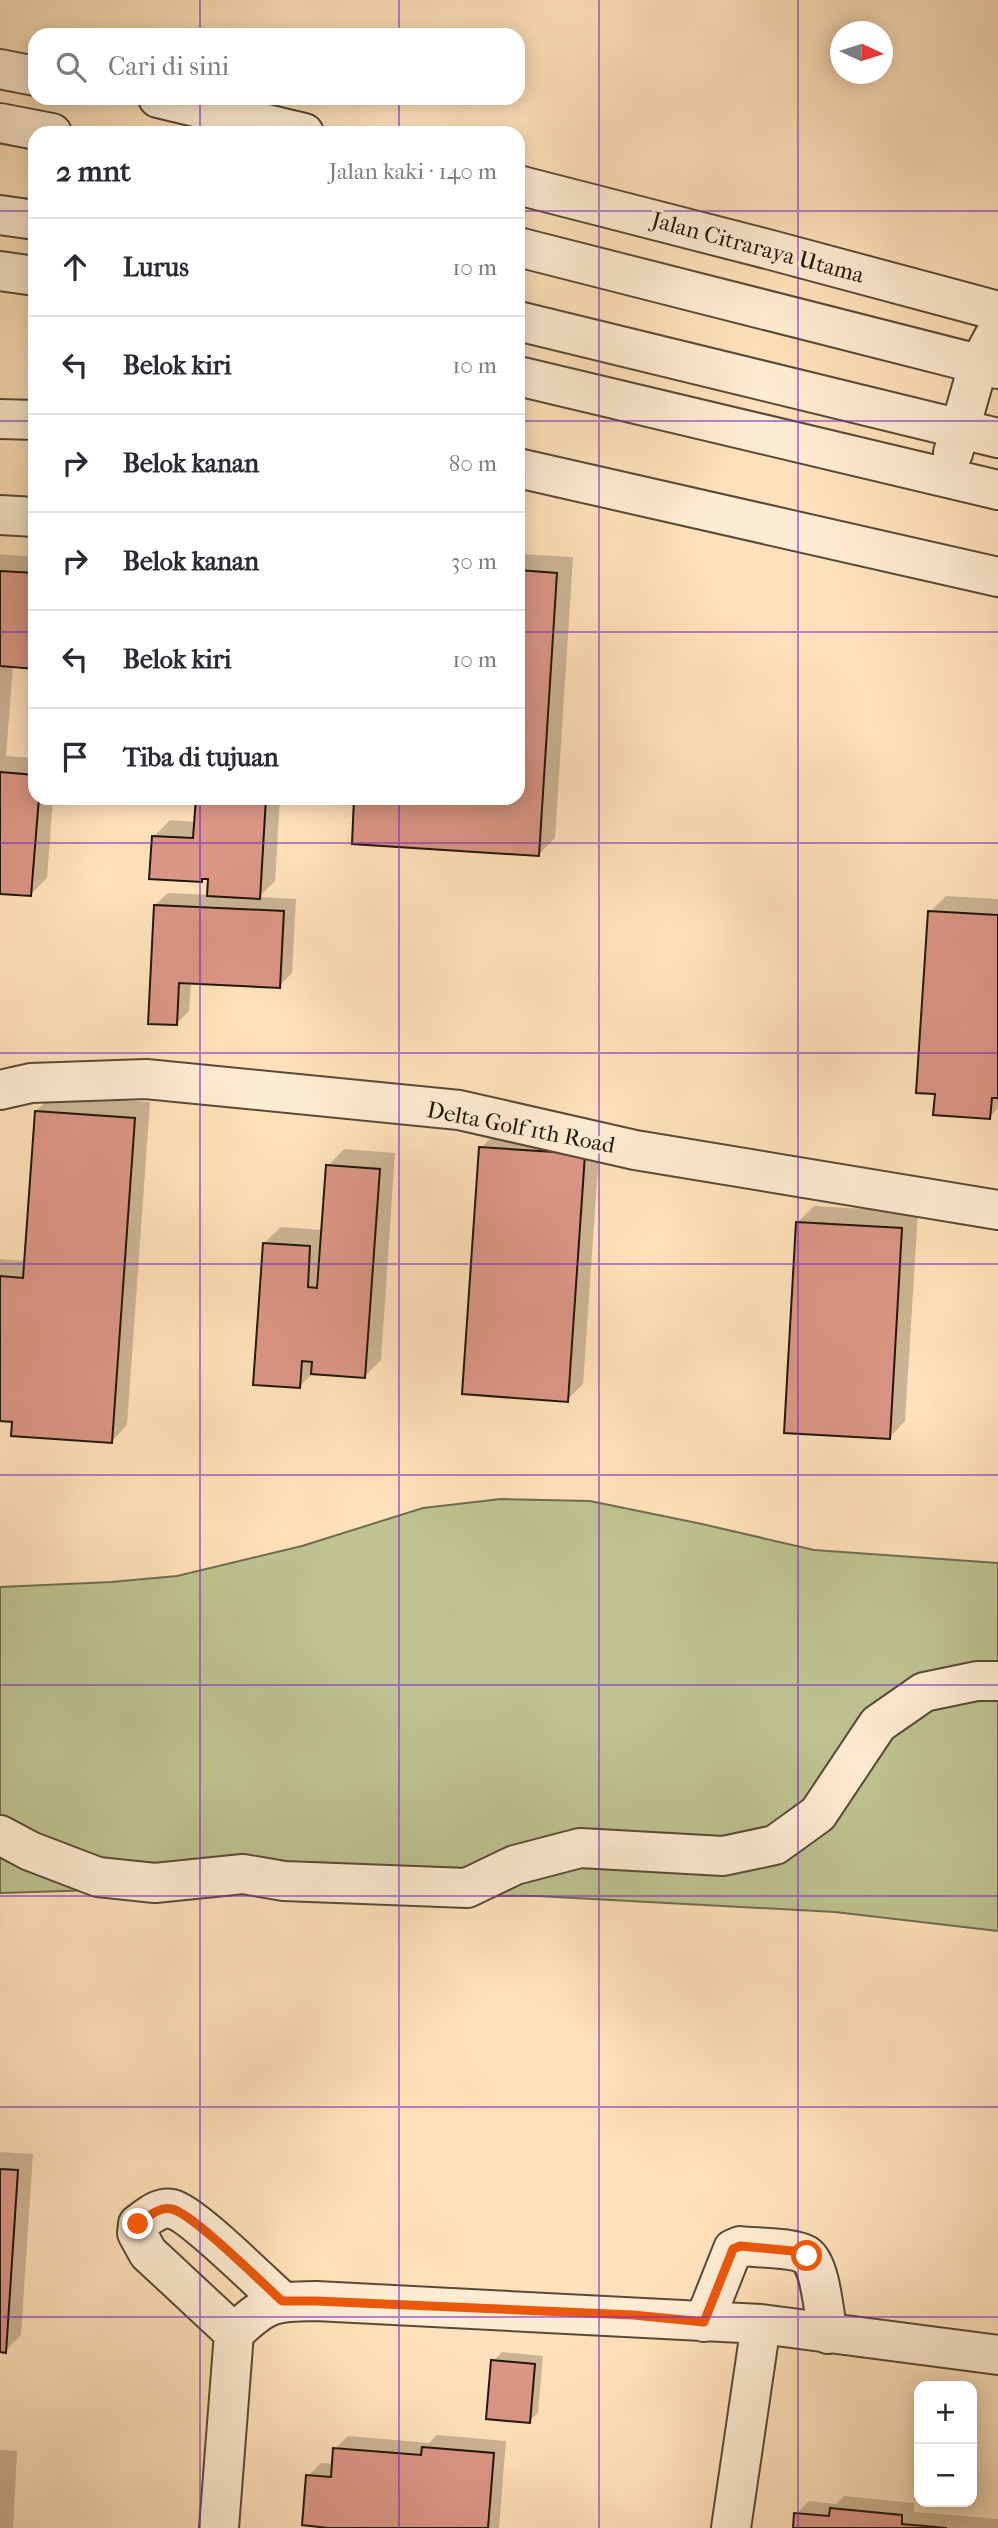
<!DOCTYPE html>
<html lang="id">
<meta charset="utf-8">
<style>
:root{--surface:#fff;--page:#f7f7f7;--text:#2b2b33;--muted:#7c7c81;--line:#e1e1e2}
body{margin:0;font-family:"IM FELL French Canon",serif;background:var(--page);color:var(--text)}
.controls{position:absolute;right:21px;bottom:21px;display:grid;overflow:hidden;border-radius:14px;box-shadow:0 4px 18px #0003}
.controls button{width:63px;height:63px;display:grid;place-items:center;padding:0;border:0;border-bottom:2px solid var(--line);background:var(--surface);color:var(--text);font:35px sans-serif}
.compass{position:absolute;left:830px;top:21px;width:63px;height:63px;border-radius:50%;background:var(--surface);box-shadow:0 4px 18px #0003;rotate:94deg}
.stop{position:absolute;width:21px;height:21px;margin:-16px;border:5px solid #ea580c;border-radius:50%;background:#fff}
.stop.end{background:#ea580c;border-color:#fff;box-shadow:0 2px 7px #0008}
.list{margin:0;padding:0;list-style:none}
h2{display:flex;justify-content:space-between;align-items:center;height:91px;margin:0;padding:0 28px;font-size:30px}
h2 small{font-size:23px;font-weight:400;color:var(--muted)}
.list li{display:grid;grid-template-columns:46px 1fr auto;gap:21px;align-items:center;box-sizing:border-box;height:98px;padding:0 28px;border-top:2px solid var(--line)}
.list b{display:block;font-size:26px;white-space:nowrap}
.list em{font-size:23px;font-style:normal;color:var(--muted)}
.icon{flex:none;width:38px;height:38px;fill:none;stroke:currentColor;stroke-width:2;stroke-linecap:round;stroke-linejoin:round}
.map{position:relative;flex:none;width:998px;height:2528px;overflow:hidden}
.search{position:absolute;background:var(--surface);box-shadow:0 4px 18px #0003;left:28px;top:28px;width:497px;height:77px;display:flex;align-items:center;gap:18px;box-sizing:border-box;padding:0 24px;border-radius:21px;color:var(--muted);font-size:26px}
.panel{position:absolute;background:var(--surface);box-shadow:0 4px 18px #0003;left:28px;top:126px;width:497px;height:679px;border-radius:21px}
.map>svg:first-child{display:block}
</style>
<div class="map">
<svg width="998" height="2528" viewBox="0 0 998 2528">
<rect width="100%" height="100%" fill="#fee1ba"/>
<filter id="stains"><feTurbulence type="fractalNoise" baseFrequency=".00286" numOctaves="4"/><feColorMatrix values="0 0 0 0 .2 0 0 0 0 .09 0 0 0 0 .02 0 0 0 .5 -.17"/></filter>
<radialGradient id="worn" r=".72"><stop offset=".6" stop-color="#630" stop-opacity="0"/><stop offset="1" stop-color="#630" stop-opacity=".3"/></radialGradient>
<path fill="#bec391" stroke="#706c4e" stroke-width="2" d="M501,1499l89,2 112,23 112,26 184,13v368l-163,-19 -298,-16 -227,-1 -180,-6 -130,4v-306l111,-5 66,-6 125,-30 121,-38z"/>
<path fill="#0003" d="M0,554l35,3v110l-22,-1 -7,90 29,2v40h18l-6,80 -16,16 -31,-2z
M518,554l55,3 -18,281 -16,16 -183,-56h162z
M197,798h83l-5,83 -16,16 37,2 -4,74 -13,13 -88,-4 -2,29 -13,13 -21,-119 13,-12 41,2 1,-18h-6l-3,3 -48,-43 17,-17 26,2z
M946,896l52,3v209l-8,9 -53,-25 -7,-180z
M53,1095l97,7 -23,323 -16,17 -111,-22v-161l26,2 10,-150z
M497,1132l103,6 -17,246 -16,16 -86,-252z
M344,1149l51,4 -14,207 -16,16 -51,-4 -15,15 -35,-144 17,-16 42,3 5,-64z
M814,1206l104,6 -13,209 -16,17 -91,-216z
M0,2152l33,2 -12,181 -16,16 -5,-1z
M502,2352l41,4 -5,57 -9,8 -36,-60z
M437,2435l69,6 -7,87h-169l-22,-52 13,-13 13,1 1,-15 13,-13 81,7z
M0,2450l17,1 -4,77h-13z
M844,2496l70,7v9l84,7v9h-203l1,-14 13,-13 27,3z"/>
<path fill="#db9686" stroke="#22160a" stroke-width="2" d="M518,570l39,3 -18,283 -187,-12 2,-46h164z
M0,571l35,2v96l-35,-3z
M0,772l35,3v23h4l-8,98 -31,-2z
M196,798h70l-6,101 -53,-3 1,-17h-6v3l-53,-3 3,-43 41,2z
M154,905l130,6 -4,77 -101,-5 -2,42 -29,-1z
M928,911l70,4v183h-6l-2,21 -57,-4 2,-21 -19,-1z
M35,1111l100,7 -23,325 -101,-7 1,-14 -12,-1v-145l23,2z
M479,1147l106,7 -17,248 -106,-8z
M326,1165l54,4 -15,209 -54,-4 1,-12 -10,-1 -2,27 -47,-3 10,-142 47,3 -2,41 9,1z
M796,1222l106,6 -12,211 -106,-6z
M0,2169l18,1 -12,183 -6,-1z
M491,2360l44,4 -5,59 -44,-4z
M422,2447l72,6 -6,75h-160l-26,-3 4,-50 25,2 2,-29 88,7z
M830,2508l72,7v9l45,4h-154l1,-15 35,3z"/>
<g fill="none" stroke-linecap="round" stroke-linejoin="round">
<defs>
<path id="minor" d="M0,69l35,7
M158,98l146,35
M0,123l52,10
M518,185l253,65 227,61
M0,215l35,5
M518,247l480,122
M0,271l35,5
M518,321l480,117
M518,376l480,114
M0,419l35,1
M953,453l25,-87 20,-37
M518,468l480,109
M0,515l35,2
M0,1090l31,-7 115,-4 313,31 176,40 363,60
M0,1835l30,16 68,26 57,6 88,-9 41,7 183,7 48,-23 65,-17 143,8 52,-11 43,-31 60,-90 46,-32 53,-11h21
M704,2322l29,-73 7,-3c17,2 53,1 66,9 15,10 18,61 22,79
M234,2333l-86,-80 -11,-20 1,-9c10,-7 21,-18 34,-15 21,5 89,74 110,92
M219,2528l15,-195c33,-31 38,-31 82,-32l445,23 237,31
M731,2528l30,-204"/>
</defs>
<use href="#minor" stroke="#594936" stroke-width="42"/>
<use href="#minor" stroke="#feecd2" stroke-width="38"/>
</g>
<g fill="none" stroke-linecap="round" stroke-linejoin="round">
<path stroke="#ea580c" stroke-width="9" d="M138,2224c10,-7 21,-18 34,-15 21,5 90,74 110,92h34l317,14 71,7 29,-73 7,-3 53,5 14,5"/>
</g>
<path fill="none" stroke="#7b2cbf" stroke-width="2" stroke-opacity="0.55" d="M200,0v35M399,0v35M599,0v2528M798,0v2528M200,98v35M399,98v35M0,211h35M518,211h480M0,421h35M518,421h480M0,632h35M518,632h480M200,798v1730M399,798v1730M0,843h998M0,1053h998M0,1264h998M0,1475h998M0,1685h998M0,1896h998M0,2107h998M0,2317h998"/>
<g text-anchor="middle" stroke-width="6" stroke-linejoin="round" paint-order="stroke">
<g font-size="23" fill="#22160a" stroke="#feecd2">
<text transform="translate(758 247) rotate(15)" y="8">Jalan Citraraya Utama</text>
<text transform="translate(521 1127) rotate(11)" y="8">Delta Golf 1th Road</text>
</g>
</g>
<rect width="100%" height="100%" filter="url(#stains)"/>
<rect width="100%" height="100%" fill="url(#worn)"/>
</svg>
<div class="controls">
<button>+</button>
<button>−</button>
</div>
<svg class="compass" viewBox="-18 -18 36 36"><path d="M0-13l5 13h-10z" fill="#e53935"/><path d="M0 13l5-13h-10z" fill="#7c7c81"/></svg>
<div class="stop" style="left:807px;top:2256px"></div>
<div class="stop end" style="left:138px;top:2224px"></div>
<div class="search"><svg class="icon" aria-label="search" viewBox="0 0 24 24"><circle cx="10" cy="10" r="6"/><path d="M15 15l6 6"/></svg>Cari di sini</div>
<section class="panel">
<h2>2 mnt<small>Jalan kaki · 140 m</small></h2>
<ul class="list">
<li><svg class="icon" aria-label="ahead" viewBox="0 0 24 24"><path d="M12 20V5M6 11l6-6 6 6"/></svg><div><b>Lurus</b></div><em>10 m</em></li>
<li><svg class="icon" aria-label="left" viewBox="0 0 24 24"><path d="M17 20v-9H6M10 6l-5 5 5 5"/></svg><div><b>Belok kiri</b></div><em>10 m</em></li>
<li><svg class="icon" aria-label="right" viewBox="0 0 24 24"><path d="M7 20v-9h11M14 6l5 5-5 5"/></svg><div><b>Belok kanan</b></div><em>80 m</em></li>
<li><svg class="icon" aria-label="right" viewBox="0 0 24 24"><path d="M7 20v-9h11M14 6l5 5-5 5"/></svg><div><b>Belok kanan</b></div><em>30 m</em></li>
<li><svg class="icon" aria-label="left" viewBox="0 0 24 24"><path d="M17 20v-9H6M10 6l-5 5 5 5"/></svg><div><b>Belok kiri</b></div><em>10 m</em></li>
<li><svg class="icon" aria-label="arrive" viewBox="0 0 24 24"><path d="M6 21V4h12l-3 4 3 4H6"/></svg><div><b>Tiba di tujuan</b></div></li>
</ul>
</section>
</div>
